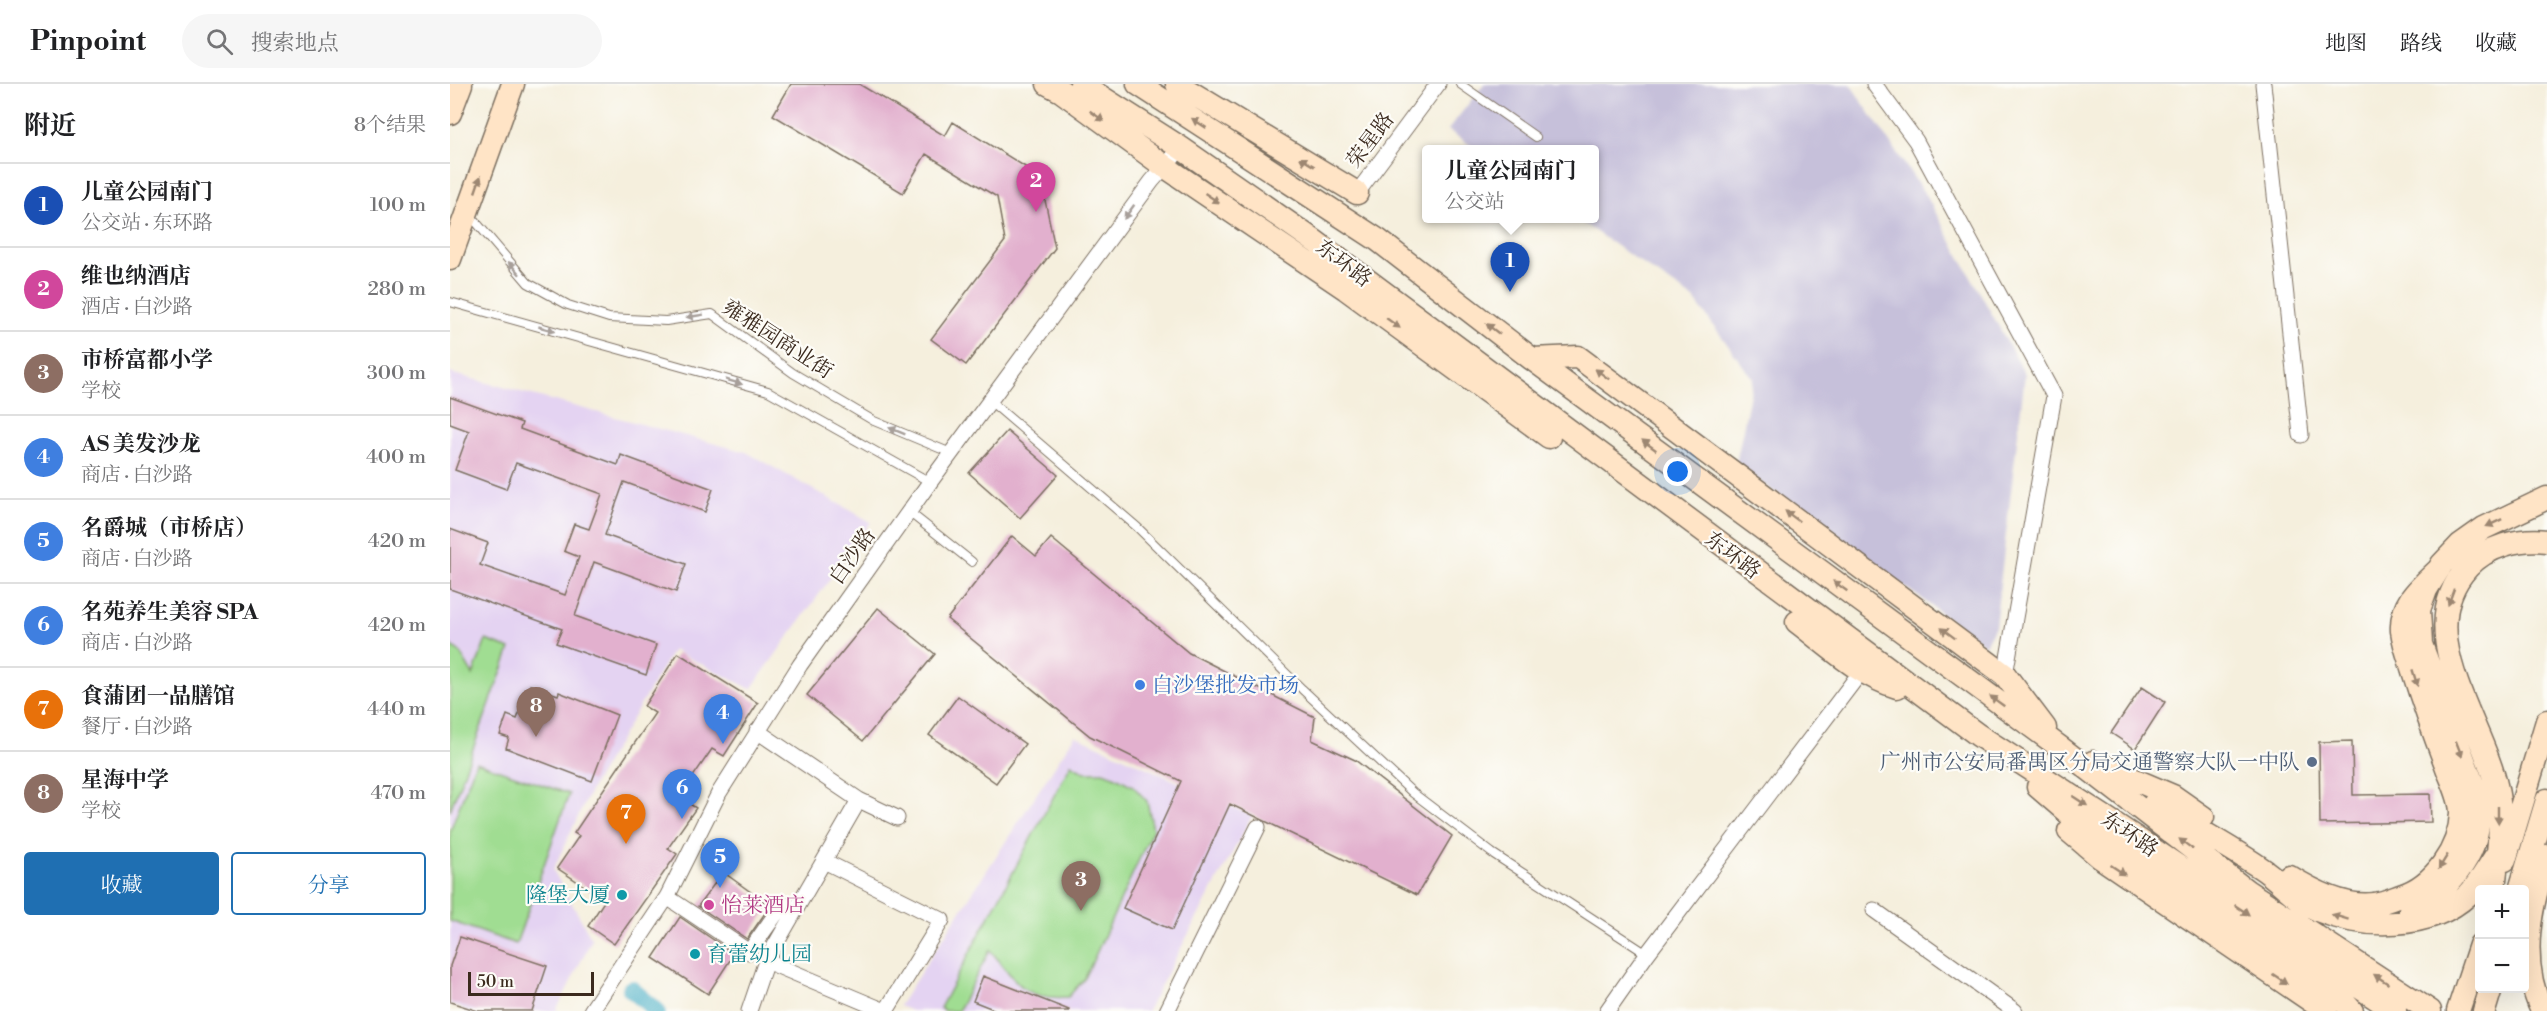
<!DOCTYPE html>
<html lang="zh">
<meta charset="utf-8">
<style>
:root{--surface:#fff;--page:#f6f6f6;--text:#202124;--muted:#757577;--line:#e0e0e0;--accent:#1f6fb2}
body{margin:0;font-family:"Libre Bodoni","Noto Serif SC",serif;background:var(--page);color:var(--text)}
.controls{position:absolute;right:18px;bottom:18px;display:grid;overflow:hidden;border-radius:6px;box-shadow:0 6px 24px #0002}
.controls button{width:54px;height:54px;display:grid;place-items:center;padding:0;border:0;border-bottom:2px solid var(--line);background:var(--surface);color:var(--text);font:30px sans-serif}
.scale{position:absolute;left:18px;bottom:15px;width:126px;box-sizing:border-box;padding-left:6px;border:3px solid #3b2a1e;border-top:0;font-size:16px;line-height:21px;white-space:nowrap;color:#3b2a1e;-webkit-text-stroke:4px #fdfcf7;paint-order:stroke}
.you{position:absolute;left:1228px;top:388px;width:21px;height:21px;margin:-15px;border:4px solid #fff;border-radius:50%;background:#1a73e8;box-shadow:0 0 0 9px #1a73e833}
.badge{display:grid;place-items:center;width:39px;height:39px;border-radius:50%;background:var(--accent);color:#fff;font-size:20px;font-weight:700}
.pin{position:absolute;translate:-50% -50px;filter:drop-shadow(0 2px 3px #0008)}
.pin::after{content:'';position:absolute;top:32px;width:21px;height:18px;background:inherit;clip-path:polygon(0 0,100% 0,50% 100%)}
.popup{position:absolute;left:972px;top:61px;width:177px;height:78px;box-sizing:border-box;display:grid;place-content:center;border-radius:6px;background:var(--surface);filter:drop-shadow(0 2px 4px #0005);font-size:20px;white-space:nowrap;color:var(--muted)}
.popup b{font-size:22px;color:var(--text)}
.popup::after{content:'';position:absolute;left:50%;top:100%;margin-left:-12px;border:12px solid transparent;border-top-color:var(--surface)}
.list{margin:0;padding:0;list-style:none}
h2{display:flex;justify-content:space-between;align-items:center;height:78px;margin:0;padding:0 24px;font-size:26px}
h2 small{font-size:20px;font-weight:400;color:var(--muted)}
.list li{display:grid;grid-template-columns:39px 1fr auto;gap:18px;align-items:center;box-sizing:border-box;height:84px;padding:0 24px;border-top:2px solid var(--line)}
.list b{display:block;font-size:22px;white-space:nowrap}
.list p{margin:0;font-size:20px;white-space:nowrap;color:var(--muted)}
.list em{font-size:20px;font-style:normal;color:var(--muted)}
.actions{display:flex;gap:12px;padding:18px 24px}
.actions a{flex:1;padding:14px 0;border:2px solid var(--accent);border-radius:6px;text-align:center;font-size:21px;color:var(--accent)}
.actions .main{background:var(--accent);color:#fff}
.icon{flex:none;width:33px;height:33px;fill:none;stroke:currentColor;stroke-width:2;stroke-linecap:round;stroke-linejoin:round}
.map{position:relative;flex:none;width:2097px;height:927px;overflow:hidden}
header{display:flex;align-items:center;gap:36px;box-sizing:border-box;height:84px;padding:0 30px;background:var(--surface);border-bottom:2px solid var(--line)}
header strong{font-size:28px}
nav{display:flex;gap:33px;margin-inline-start:auto;font-size:21px}
.search{width:420px;height:54px;background:var(--page);display:flex;align-items:center;gap:15px;box-sizing:border-box;padding:0 21px;border-radius:33px;color:var(--muted);font-size:22px}
main{display:flex}
aside{flex:1;background:var(--surface)}
.map>svg:first-child{display:block}
</style>
<header>
<strong>Pinpoint</strong>
<div class="search"><svg class="icon" aria-label="search" viewBox="0 0 24 24"><circle cx="10" cy="10" r="6"/><path d="M15 15l6 6"/></svg>搜索地点</div>
<nav><a>地图</a><a>路线</a><a>收藏</a></nav>
</header>
<main>
<aside>
<h2>附近<small>8个结果</small></h2>
<ul class="list">
<li><span class="badge" style="background:#1a4fb4">1</span><div><b>儿童公园南门</b><p>公交站 · 东环路</p></div><em>100 m</em></li>
<li><span class="badge" style="background:#d1479c">2</span><div><b>维也纳酒店</b><p>酒店 · 白沙路</p></div><em>280 m</em></li>
<li><span class="badge" style="background:#8d6e63">3</span><div><b>市桥富都小学</b><p>学校</p></div><em>300 m</em></li>
<li><span class="badge" style="background:#3f7fe0">4</span><div><b>AS 美发沙龙</b><p>商店 · 白沙路</p></div><em>400 m</em></li>
<li><span class="badge" style="background:#3f7fe0">5</span><div><b>名爵城（市桥店）</b><p>商店 · 白沙路</p></div><em>420 m</em></li>
<li><span class="badge" style="background:#3f7fe0">6</span><div><b>名苑养生美容 SPA</b><p>商店 · 白沙路</p></div><em>420 m</em></li>
<li><span class="badge" style="background:#e8710a">7</span><div><b>食蒲团一品膳馆</b><p>餐厅 · 白沙路</p></div><em>440 m</em></li>
<li><span class="badge" style="background:#8d6e63">8</span><div><b>星海中学</b><p>学校</p></div><em>470 m</em></li>
</ul>
<div class="actions"><a class="main">收藏</a><a>分享</a></div>
</aside>
<div class="map">
<svg width="2097" height="927" viewBox="0 0 2097 927">
<rect width="100%" height="100%" fill="#fdfcf7"/>
<filter id="ink" filterUnits="userSpaceOnUse"><feTurbulence type="fractalNoise" baseFrequency=".0167" numOctaves="2"/><feDisplacementMap in="SourceGraphic" scale="12" xChannelSelector="R" yChannelSelector="G"/><feConvolveMatrix kernelMatrix="1 2 1 2 8 2 1 2 1" color-interpolation-filters="sRGB"/></filter>
<filter id="wash" filterUnits="userSpaceOnUse"><feTurbulence type="fractalNoise" baseFrequency=".008" numOctaves="4" result="noise"/><feDisplacementMap in="SourceGraphic" scale="24" xChannelSelector="R" yChannelSelector="G"/><feGaussianBlur stdDeviation="1.35" result="paint"/><feColorMatrix in="noise" values="0 0 0 0 0 0 0 0 0 0 0 0 0 0 0 0 0 1.4 0 .05"/><feComposite in="paint" operator="in"/></filter>
<g filter="url(#wash)">
<rect width="100%" height="100%" fill="#f5efdd"/>
<path fill="#e4d3f2" d="M0,289l296,79 125,70 -120,167 -78,-39 -80,135 -40,85 39,69 -36,72h-87l-19,-7z
M625,651l177,81 -105,195h-235l-13,-5z"/>
<path fill="#c6c0da" d="M1034,0h366l77,113 98,177 -30,252 -10,19 -249,-181 17,-85 -59,-80 -117,-80 17,-1v-69h-118l-28,-19z"/>
<path fill="#a0dd92" stroke="#6e8458" stroke-width="1.5" d="M36,556l24,9 -60,162v-166l9,6 14,24z
M26,678l93,32 -53,150 -66,-23v-90z
M621,680l14,8h18l11,4 19,10 14,15 6,28 -68,149 -17,19c-46,4 -52,-17 -78,-47l-32,61h-13l-5,-3z"/>
<g fill="none" stroke-linecap="round" stroke-linejoin="round">
<path stroke="#47aec6" stroke-width="18" d="M181,905l26,22"/>
</g>
<g id="blocks">
<path fill="#e2b0ce" d="M341,0h68l86,52 8,-14 87,54 15,72 -89,117 -35,-26 74,-98 -8,-44 -71,-43 -23,39 -130,-78z
M0,313l72,26 -2,6 98,36 3,-10 92,34 -8,23 -81,-30 -19,53 81,29 -10,28 -82,-30 -19,54 81,29 -10,30 -90,-32 6,-14 -112,-40v-60l38,14 -8,22 85,30 14,-38 -15,-6 10,-27 15,5 13,-35 -86,-31 -10,26 -51,-19 14,-39 -19,-7z
M557,347l51,44 -38,43 -51,-45z
M562,452l24,20 15,-18 138,115 126,64 -3,23 43,20 97,76 -35,59 -187,-91 -58,126 -49,-22 58,-127 -91,-45 -143,-117z
M428,524l57,46 -72,87 -56,-46z
M228,569l80,50 -34,53 -12,-7 -33,48 17,11 -28,40 9,6 -63,90 -26,-18 17,-26 -48,-32 22,-32 -5,-3 81,-120 -11,-7z
M80,601l28,10 1,-3 58,23 -25,66 -86,-33 3,-10 -9,-3 7,-20 10,4z
M1692,603l23,15 -30,47 -24,-16z
M508,612l67,48 -29,39 -67,-48z
M1902,657l1,54 77,-1 1,28 -111,2 -1,-82z
M273,788l47,34 -23,33 -49,-33z
M230,833l54,37 -26,40 -55,-36z
M10,853l87,29 -15,45h-54l-28,-9v-36z
M533,892l86,34v1h-71l-25,-10z"/>
</g>
</g>
<g filter="url(#ink)">
<use href="#blocks" fill-opacity="0" stroke="#7c6f61" stroke-width="1.5"/>
<g fill="none" stroke-linecap="round" stroke-linejoin="round">
<defs>
<path id="lane" d="M1010,0l76,53
M20,131l58,68 40,22 41,13 57,3 46,-7 81,59 81,48 77,32
M0,218l318,89 162,91
M540,317l147,126 165,162 111,104 79,60 155,101
M459,428l63,50"/>
<path id="street" d="M1424,0l42,57 138,255 -49,279
M1813,0l38,351
M907,109l81,-109
M307,647l102,69 -93,161 119,50
M409,716l38,18
M374,777l118,59 -56,91
M217,813l82,55 34,-48
M1424,826l141,101
M141,927l76,-114 52,-104 81,-128 130,-183 222,-301 29,-33
M299,927l17,-50
M717,927l91,-184
M1157,927l40,-57 219,-289"/>
<path id="secondary" d="M598,0l13,7 103,75 182,123 203,148
M631,0l100,64 135,94 662,493 131,85 286,191
M688,0l240,156 154,119 529,389 186,143 183,120
M727,0l180,109
M0,29l11,-29
M0,175l63,-175
M1082,275l46,-2 427,318 40,53
M1347,538c32,24 61,53 100,65
M1643,678l80,34 30,21
M1588,703l36,31 41,30 220,144 17,19
M1704,720c36,21 73,41 107,64 20,13 35,33 59,43 44,18 110,19 148,-16 11,-11 20,-28 29,-41
M1619,747l32,27 225,153
M2055,776l42,-139
M1839,792c24,15 57,32 85,28 9,-1 18,-5 26,-8 34,-10 60,-48 61,-83 0,-16 -10,-33 -15,-48 -12,-31 -23,-62 -33,-94 -4,-13 -9,-26 -11,-40 -2,-27 17,-43 35,-60
M2044,806c3,-33 10,-69 3,-101 -15,-69 -88,-158 -29,-222 19,-21 51,-29 79,-26
M2070,806l27,-90
M1960,827c43,-22 77,-65 67,-116l-56,-151 -2,-34 7,-20 16,-26 18,-19 24,-17 63,-30
M2008,927l22,-66
M2034,927l7,-23
M2092,927c-24,-51 -12,-104 5,-155"/>
</defs>
<use href="#lane" stroke="#7c6f61" stroke-width="10"/>
<use href="#street" stroke="#7c6f61" stroke-width="17"/>
<use href="#secondary" stroke="#7c6f61" stroke-width="25"/>
<use href="#lane" stroke="#fff" stroke-width="8"/>
<use href="#street" stroke="#fff" stroke-width="15"/>
<use href="#secondary" stroke="#ffe4c6" stroke-width="22"/>
</g>
<defs><path id="oneway-solid" d="M-6-.8H1V-3.2L6.5 0L1 3.2V.8H-6Z" transform="scale(1.5)"/></defs>
<g fill="#9d8772">
<use href="#oneway-solid" transform="translate(647 32) rotate(36)"/>
<use href="#oneway-solid" transform="translate(749 39) rotate(-147)"/>
<use href="#oneway-solid" transform="translate(857 78) rotate(-149)"/>
<use href="#oneway-solid" transform="translate(28 100) rotate(-71)"/>
<use href="#oneway-solid" transform="translate(762 114) rotate(34)"/>
<use href="#oneway-solid" transform="translate(943 239) rotate(36)"/>
<use href="#oneway-solid" transform="translate(1043 245) rotate(-142)"/>
<use href="#oneway-solid" transform="translate(1152 290) rotate(-143)"/>
<use href="#oneway-solid" transform="translate(1199 361) rotate(-144)"/>
<use href="#oneway-solid" transform="translate(1342 432) rotate(-143)"/>
<use href="#oneway-solid" transform="translate(2044 439) rotate(155)"/>
<use href="#oneway-solid" transform="translate(1390 502) rotate(-144)"/>
<use href="#oneway-solid" transform="translate(2001 513) rotate(110)"/>
<use href="#oneway-solid" transform="translate(1498 549) rotate(-143)"/>
<use href="#oneway-solid" transform="translate(1965 594) rotate(73)"/>
<use href="#oneway-solid" transform="translate(1547 617) rotate(-144)"/>
<use href="#oneway-solid" transform="translate(2009 665) rotate(69)"/>
<use href="#oneway-solid" transform="translate(1630 717) rotate(33)"/>
<use href="#oneway-solid" transform="translate(2048 731) rotate(90)"/>
<use href="#oneway-solid" transform="translate(1736 760) rotate(-143)"/>
<use href="#oneway-solid" transform="translate(1993 778) rotate(122)"/>
<use href="#oneway-solid" transform="translate(1668 786) rotate(34)"/>
<use href="#oneway-solid" transform="translate(1792 826) rotate(34)"/>
<use href="#oneway-solid" transform="translate(1890 833) rotate(-163)"/>
<use href="#oneway-solid" transform="translate(1830 895) rotate(33)"/>
<use href="#oneway-solid" transform="translate(1931 895) rotate(-147)"/>
</g>
<g fill="#a79f9a">
<use href="#oneway-solid" transform="translate(679 128) rotate(126)"/>
<use href="#oneway-solid" transform="translate(64 184) rotate(-132)"/>
<use href="#oneway-solid" transform="translate(245 232) rotate(171)"/>
<use href="#oneway-solid" transform="translate(97 245) rotate(16)"/>
<use href="#oneway-solid" transform="translate(284 298) rotate(16)"/>
<use href="#oneway-solid" transform="translate(447 347) rotate(-158)"/>
</g>
</g>
<circle fill="#3f7fe0" stroke="#fdfcf7" stroke-width="2" cx="690" cy="601" r="6"/>
<circle fill="#5c6f8a" stroke="#fdfcf7" stroke-width="2" cx="1862" cy="678" r="6"/>
<g fill="#0f9aa8" stroke="#fdfcf7" stroke-width="2">
<circle cx="172" cy="811" r="6"/>
<circle cx="245" cy="870" r="6"/>
</g>
<circle fill="#d1479c" stroke="#fdfcf7" stroke-width="2" cx="259" cy="821" r="6"/>
<g text-anchor="middle" stroke-width="4.5" stroke-linejoin="round" paint-order="stroke">
<g font-size="21" fill="#3b2a1e" stroke="#fdfcf7">
<text transform="translate(920 56) rotate(-53)" y="7">荣星路</text>
<text transform="translate(894 179) rotate(37)" y="7">东环路</text>
<text transform="translate(328 255) rotate(33)" y="7">雍雅园商业街</text>
<text transform="translate(1283 471) rotate(37)" y="7">东环路</text>
<text transform="translate(402 472) rotate(-55)" y="7">白沙路</text>
<text transform="translate(1680 750) rotate(34)" y="7">东环路</text>
</g>
<g font-size="21" fill="#366cbe" stroke="#fdfcf7" text-anchor="start">
<text x="702" y="608">白沙堡批发市场</text>
</g>
<g font-size="21" fill="#4e5e75" stroke="#fdfcf7" text-anchor="end">
<text x="1850" y="685">广州市公安局番禺区分局交通警察大队一中队</text>
</g>
<g font-size="21" fill="#0d838f" stroke="#fdfcf7" text-anchor="end">
<text x="160" y="818">隆堡大厦</text>
<text x="257" y="877" text-anchor="start">育蕾幼儿园</text>
</g>
<g font-size="21" fill="#b23c85" stroke="#fdfcf7" text-anchor="start">
<text x="271" y="828">怡莱酒店</text>
</g>
</g>
</svg>
<div class="controls">
<button>+</button>
<button>−</button>
</div>
<div class="scale">50 m</div>
<div class="you"></div>
<div class="pin badge" style="left:1060px;top:208px;background:#1a4fb4">1</div>
<div class="popup"><b>儿童公园南门</b>公交站</div>
<div class="pin badge" style="left:586px;top:128px;background:#d1479c">2</div>
<div class="pin badge" style="left:631px;top:827px;background:#8d6e63">3</div>
<div class="pin badge" style="left:273px;top:660px;background:#3f7fe0">4</div>
<div class="pin badge" style="left:270px;top:804px;background:#3f7fe0">5</div>
<div class="pin badge" style="left:232px;top:735px;background:#3f7fe0">6</div>
<div class="pin badge" style="left:176px;top:760px;background:#e8710a">7</div>
<div class="pin badge" style="left:86px;top:653px;background:#8d6e63">8</div>
</div>
</main>
